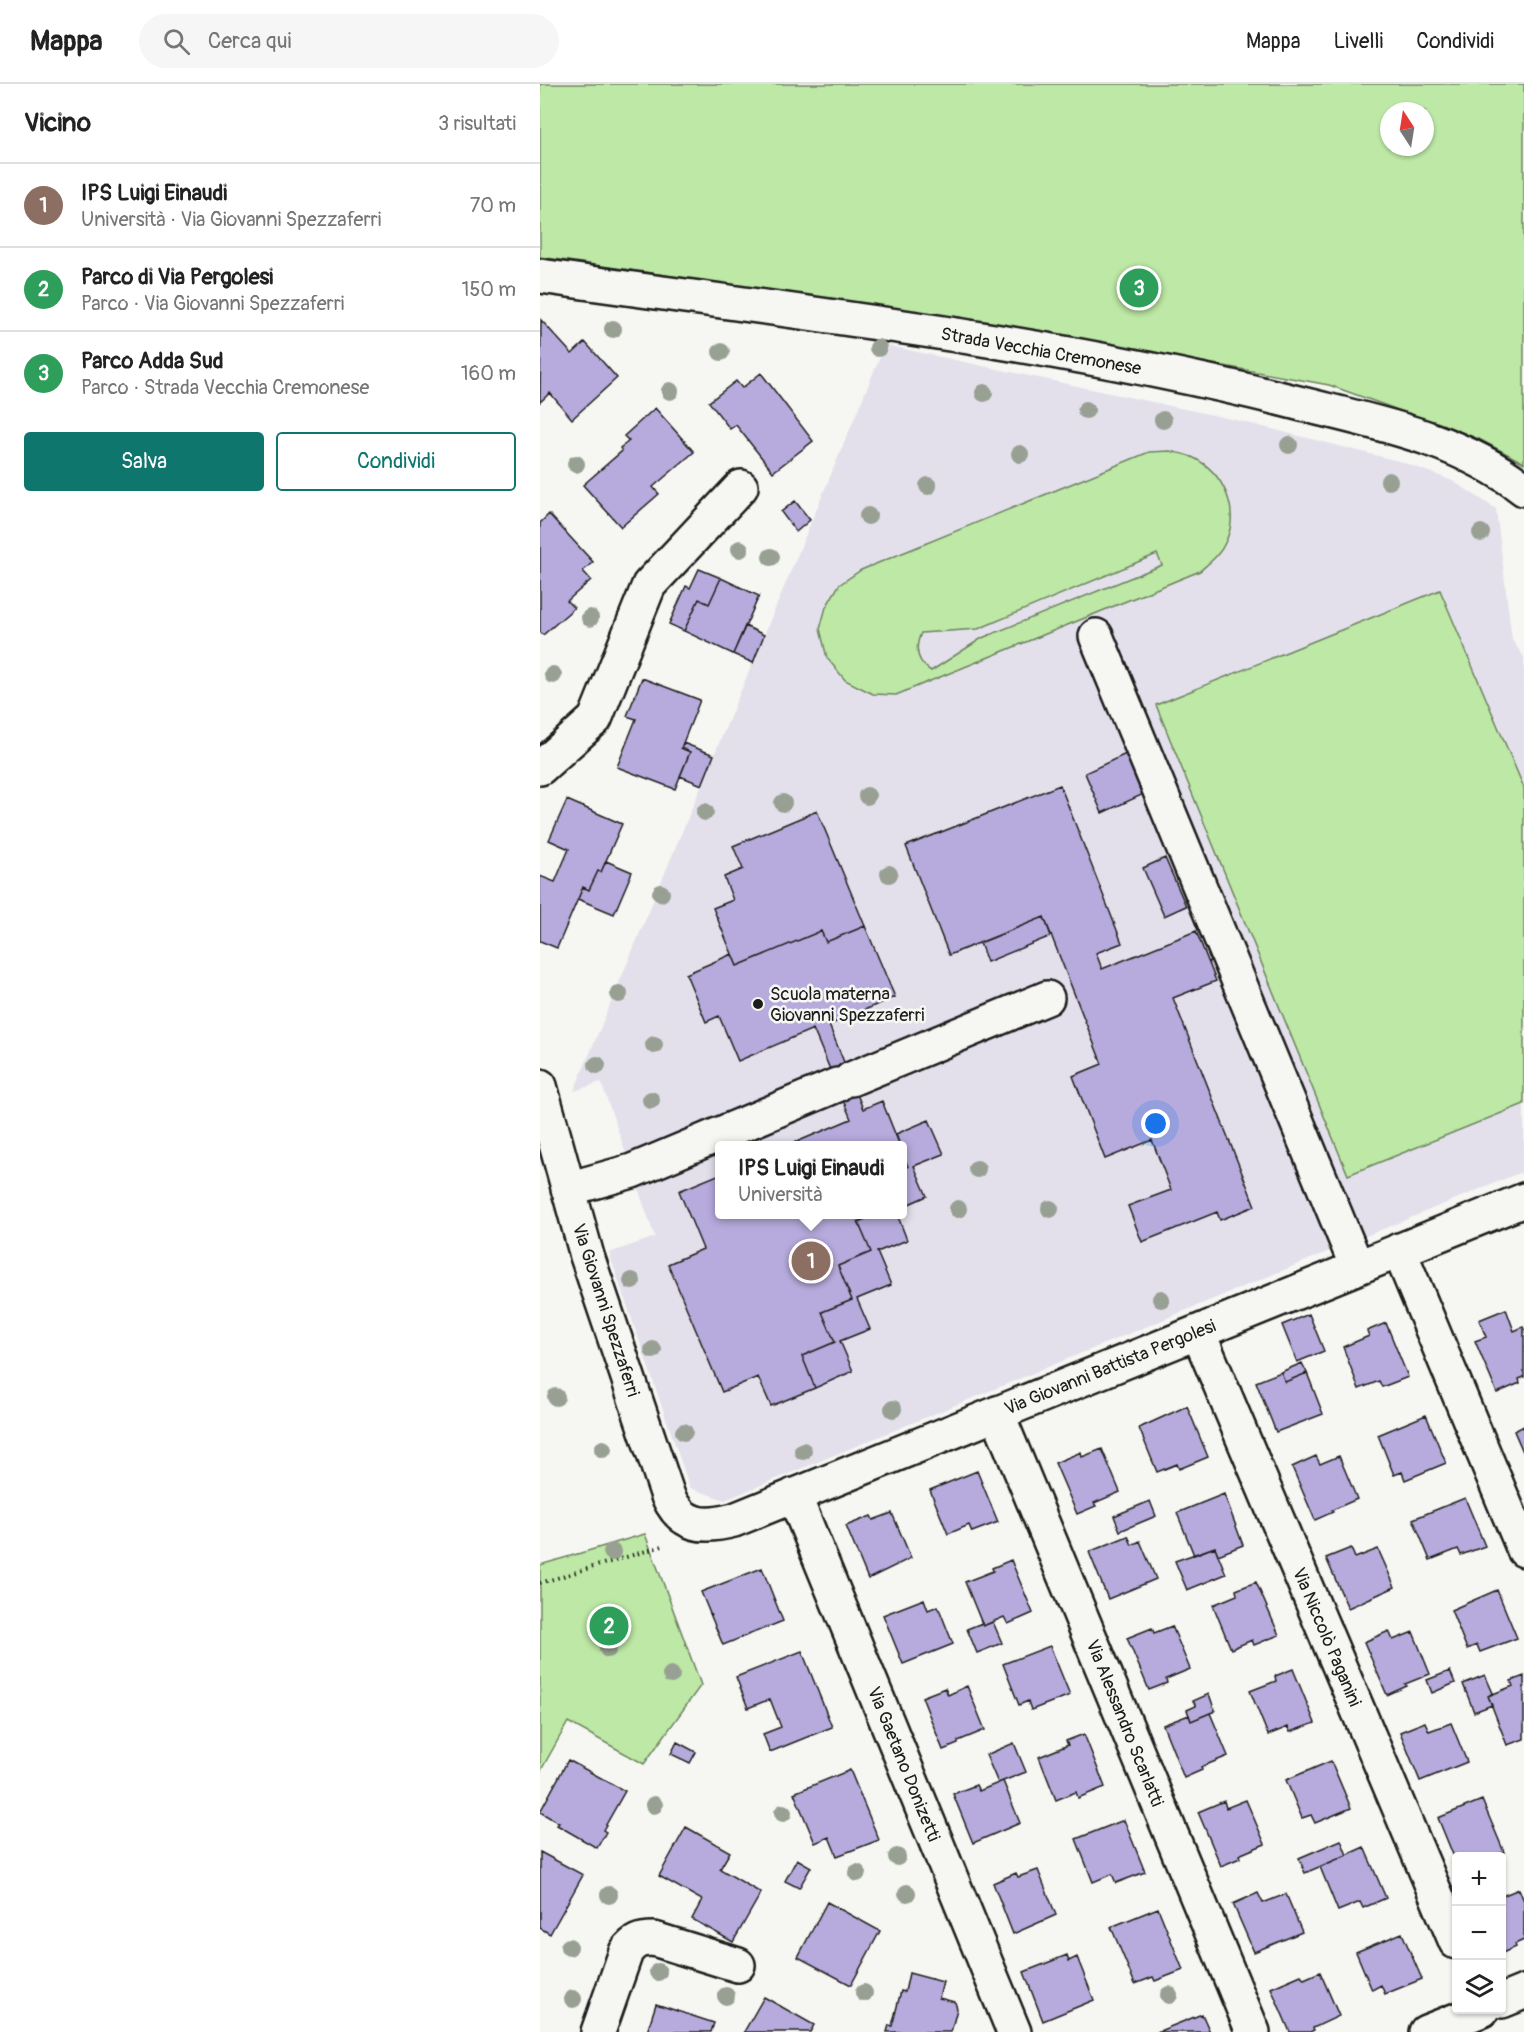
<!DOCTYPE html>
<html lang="it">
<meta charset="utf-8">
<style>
:root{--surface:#fff;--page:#f6f6f6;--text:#222;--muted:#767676;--line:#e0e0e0;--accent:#0f766e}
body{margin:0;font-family:Pangolin,sans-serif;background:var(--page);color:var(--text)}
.controls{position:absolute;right:18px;bottom:18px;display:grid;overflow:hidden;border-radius:6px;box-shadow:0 2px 4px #0004}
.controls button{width:54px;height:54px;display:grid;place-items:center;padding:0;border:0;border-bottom:2px solid var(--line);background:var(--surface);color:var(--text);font:30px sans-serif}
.compass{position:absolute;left:840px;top:18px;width:54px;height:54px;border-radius:50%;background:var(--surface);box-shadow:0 2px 4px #0004;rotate:348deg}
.you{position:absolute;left:616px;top:1040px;width:21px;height:21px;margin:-15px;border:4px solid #fff;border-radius:50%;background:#1a73e8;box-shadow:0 0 0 9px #1a73e833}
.badge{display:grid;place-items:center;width:39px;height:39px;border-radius:50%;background:var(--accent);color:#fff;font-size:20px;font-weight:700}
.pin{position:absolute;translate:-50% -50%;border:3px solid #fff;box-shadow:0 2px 6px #0006}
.popup{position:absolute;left:175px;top:1057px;width:192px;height:78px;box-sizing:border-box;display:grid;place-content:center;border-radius:6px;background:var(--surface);filter:drop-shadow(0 2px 4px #0005);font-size:20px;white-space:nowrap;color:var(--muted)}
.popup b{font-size:22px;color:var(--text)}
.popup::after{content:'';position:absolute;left:50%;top:100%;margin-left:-12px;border:12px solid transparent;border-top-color:var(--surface)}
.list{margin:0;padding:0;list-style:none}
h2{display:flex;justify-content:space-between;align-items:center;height:78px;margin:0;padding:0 24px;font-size:26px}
h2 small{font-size:20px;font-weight:400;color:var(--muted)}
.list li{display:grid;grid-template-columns:39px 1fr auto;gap:18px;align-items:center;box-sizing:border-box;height:84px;padding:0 24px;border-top:2px solid var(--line)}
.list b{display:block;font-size:22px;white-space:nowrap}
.list p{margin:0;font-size:20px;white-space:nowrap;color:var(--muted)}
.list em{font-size:20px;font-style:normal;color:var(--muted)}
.actions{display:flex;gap:12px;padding:18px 24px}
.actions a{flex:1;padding:14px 0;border:2px solid var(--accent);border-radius:6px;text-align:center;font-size:21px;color:var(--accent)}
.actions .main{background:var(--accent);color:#fff}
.icon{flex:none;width:33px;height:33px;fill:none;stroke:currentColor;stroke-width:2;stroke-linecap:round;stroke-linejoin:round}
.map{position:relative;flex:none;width:984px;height:1948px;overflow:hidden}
header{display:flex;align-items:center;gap:36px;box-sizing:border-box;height:84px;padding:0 30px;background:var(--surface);border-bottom:2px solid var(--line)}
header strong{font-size:28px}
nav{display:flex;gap:33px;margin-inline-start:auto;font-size:21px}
.search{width:420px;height:54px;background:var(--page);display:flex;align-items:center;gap:15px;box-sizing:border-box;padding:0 21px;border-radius:33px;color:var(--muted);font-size:22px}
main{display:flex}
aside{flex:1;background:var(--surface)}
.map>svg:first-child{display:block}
</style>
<header>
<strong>Mappa</strong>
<div class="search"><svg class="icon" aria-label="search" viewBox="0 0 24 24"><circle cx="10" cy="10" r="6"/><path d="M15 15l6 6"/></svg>Cerca qui</div>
<nav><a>Mappa</a><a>Livelli</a><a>Condividi</a></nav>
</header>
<main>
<aside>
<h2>Vicino<small>3 risultati</small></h2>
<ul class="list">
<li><span class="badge" style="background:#8d6e63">1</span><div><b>IPS Luigi Einaudi</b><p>Università · Via Giovanni Spezzaferri</p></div><em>70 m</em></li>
<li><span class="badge" style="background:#2e9e5b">2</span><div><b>Parco di Via Pergolesi</b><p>Parco · Via Giovanni Spezzaferri</p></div><em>150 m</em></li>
<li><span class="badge" style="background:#2e9e5b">3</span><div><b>Parco Adda Sud</b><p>Parco · Strada Vecchia Cremonese</p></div><em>160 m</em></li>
</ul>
<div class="actions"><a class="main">Salva</a><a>Condividi</a></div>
</aside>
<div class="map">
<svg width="984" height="1948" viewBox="0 0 984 1948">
<rect width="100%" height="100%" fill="#f6f6f2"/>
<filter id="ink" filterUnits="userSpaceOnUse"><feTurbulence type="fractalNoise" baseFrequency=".0167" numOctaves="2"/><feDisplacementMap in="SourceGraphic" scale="12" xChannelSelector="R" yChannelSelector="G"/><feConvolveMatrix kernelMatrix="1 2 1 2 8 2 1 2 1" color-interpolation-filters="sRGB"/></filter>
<g filter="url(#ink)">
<path fill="#e3e0eb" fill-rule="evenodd" d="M345,261l351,75 166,42 51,19 43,28 16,131 12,17v514l-799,329 -35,-12 -81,-235 46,-16 -54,-155 -27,9zM180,1062h182v68h-182z"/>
<path fill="#bde8a5" stroke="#6c8260" stroke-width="1.5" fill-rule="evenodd" d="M0,0h984v379l-45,-24 -150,-54 -363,-66 -426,-62zM849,27h36v36h-36z
M630,367c7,2 15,3 22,6 32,15 49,54 33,86 -5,12 -16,20 -25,28l-304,124 -23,-1 -28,-14 -18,-22 -7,-29 6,-22 13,-22 22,-15 288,-118zM617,470l5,11 -180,73 -51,33c-14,-9 -17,-22 -10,-38l57,-4z
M900,506l84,198v316l-176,71 -192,-470z
M105,1450l56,151 -57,79 -76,-42 -28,50v-207z"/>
<path fill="#b6abdc" stroke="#1c1c1c" stroke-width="1.5" d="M1,236l31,34 13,-12 32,36 -45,41 -22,-26 -10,9z
M221,289l52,68 -40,31 -37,-47 -6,4 -21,-27 27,-21 6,7z
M115,324l39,44 -41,35 6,7 -38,33 -38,-42 39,-34 -2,-3 9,-7 -5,-5z
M255,417l15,19 -14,12 -15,-20z
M9,430l44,48 -10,9 8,9 -24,21 7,7 -31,27 -3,-3v-109z
M159,485l22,9 -12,26 -10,-5 -15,32 -15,-7 17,-38 4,2z
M181,494l38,18 -26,58 -49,-23 15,-32 10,5z
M205,542l19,9 -11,28 -20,-9z
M102,594l58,22 -19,48 9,4 -15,37 -58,-22 19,-48 -9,-3z
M143,659l31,12 -12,30 -22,-9 10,-24 -9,-4z
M588,669l18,40 -44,20 -17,-40z
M520,701l62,158 -26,10 6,16 94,-38 20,50 -43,17 82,208 -35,14 -3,-8 -75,30 -14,-36 43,-16 -19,-50 -47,19 -32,-83 29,-12 -58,-147 -95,38 -43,-109z
M27,716l55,24 -21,48 -3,-1 -9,19 -6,-3 -26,61 -17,-7v-65l15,6 14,-33 -20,-9z
M277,727l48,115 -39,16 -5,-11 -84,35 -24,-58 20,-8 -9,-23 19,-8 -10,-23z
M625,774l21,48 -22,10 -21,-48z
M66,777l26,11 -18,42 -36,-15 5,-12 6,3 9,-19 3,1z
M504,833l7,19 -64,26 -7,-19z
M325,842l30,71 -66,28 34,84 19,-8 18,45h-113l64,-27 -38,-90 -75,32 -19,-45 -13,6 -20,-48 46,-20 5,12 84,-35 5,11z
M389,1036l15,34 -30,12 13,30 -25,11v-37l6,-3 -6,-15v-6h-2l-4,-12z
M180,1090v40h157l-19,8 13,30 -33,14 14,34 -30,12 13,30 -33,14 13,32 -44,18 -13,-29 -36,15 -54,-128 35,-15 -24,-58z
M337,1130h20l10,26 -30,12 14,33 -34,14 13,30 -30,12 13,30 -38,17 -13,-32 33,-14 -13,-30 30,-12 -14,-34 33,-14 -13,-30z
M966,1225l8,22 9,-4 1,2v48l-5,2 1,4 -23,10 -22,-52 11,-4 -7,-17z
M769,1230l15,37 -27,11 -15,-37z
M846,1239l22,54 -26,10 -3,-6 -20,8 -16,-42 26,-11 -2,-5z
M762,1279l5,10 -22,9 -4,-10z
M741,1288l4,10 22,-9 16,41 -47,18 -20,-50z
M647,1322l21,51 -29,12 -2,-5 -20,8 -18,-44z
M886,1331l20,48 -41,17 -3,-8 -8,3 -16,-40z
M984,1342v28l-10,-23z
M562,1365l18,43 -26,11 2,3 -19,8 -22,-51 26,-11 1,5z
M776,1372l4,8 19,-8 18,43 -25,11 1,2 -18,8 -23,-53z
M437,1387l21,51 -26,10 -3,-7 -21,9 -18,-44z
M684,1410l19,51 -25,10 -3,-8 -21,8 -17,-42z
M925,1414l20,48 -24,9 -3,-6 -28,11 -17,-41z
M610,1417l6,15 -36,15 -6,-15z
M352,1429l19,45 -43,21 -22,-53 25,-10 2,4z
M588,1452l4,9 8,-4 16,38 -48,20 -19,-47z
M675,1463l11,27 -39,16 -12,-29z
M811,1464l4,10 23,-9 17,38 -47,21 -22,-50z
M471,1476l22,53 -25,11 -4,-7 -21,9 -18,-44 28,-11 -1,-3z
M222,1484l21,53 -60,24 -22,-53z
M716,1498l23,53 -25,10 -2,-5 -21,9 -18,-44 24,-10 -1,-5z
M957,1506l20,48 -37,14 -3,-7 -10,4 -16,-39z
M384,1515l4,11 10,-4 15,38 -50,20 -20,-49z
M453,1538l9,21 -25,10 -10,-24 15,-6 1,3z
M632,1542l18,43 -24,10 1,4 -18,7 -22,-52 25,-10 2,5z
M849,1547l4,9 20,-8 17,42 -25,10 2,2 -20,9 -23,-53z
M510,1562l20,49 -39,15 -3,-9 -9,4 -16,-41z
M262,1567l30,76 -62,25 -7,-18 18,-7 -11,-28 -22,9 -12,-31z
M753,1585l22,54 -25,9 -2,-5 -20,8 -18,-44 26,-10 -1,-5z
M910,1587l5,12 -23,10 -5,-13z
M945,1591l8,18 -5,3 4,9 -18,7 -11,-28z
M984,1592v63l-17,6 -19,-49 25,-10 -2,-5z
M427,1602l18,44 -27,11v3l-15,6 -21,-53 23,-9 3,7z
M669,1610l6,17 -24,10 -4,-11 9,-4 -3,-5z
M670,1629l18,43 -27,11 1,3 -18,8 -21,-53 26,-10 2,6z
M885,1638l4,9 22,-8 16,39 -47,19 -20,-49z
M544,1650l21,53 -27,11 -2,-6 -20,8 -17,-43 29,-12 -2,-4z
M137,1658l19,10 -6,11 -19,-9z
M474,1659l12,29 -28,11 -12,-28z
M28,1676l57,31 -22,39 3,2 -9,16 -40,-23 2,-2 -19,-11z
M791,1677l20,47 -36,15 -4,-8 -9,3 -16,-38z
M310,1686l29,70 -42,16 -8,-19 -14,6 -21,-50z
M463,1697l17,42 -47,20 -20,-49 23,-9 3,6z
M706,1716l19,44 -26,11 1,3 -19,8 -23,-54 26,-11 2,7z
M942,1716l22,52 -11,4h-37v6l-18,-44z
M584,1736l21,52 -29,11 -4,-9 -19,8 -17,-43z
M146,1743l44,25 -10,17 41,24 -28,49 -41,-23 10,-19 -43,-24z
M801,1756l6,15 -42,18 -6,-15z
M824,1763l22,51 -23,10 -3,-6 -22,9 -18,-44z
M0,1768l43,23 -33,59 -10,-6z
M257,1775l14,8 -12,21 -14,-7z
M498,1786l18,45 -43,19 -20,-51 23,-10 2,4z
M979,1805l5,12v39l-9,4 1,3 -14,6v-57z
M718,1809l5,10 23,-9 16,38 -48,20 -21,-48z
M287,1818l53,29 -29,54 -53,-28z
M618,1824l25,62 -28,11 -2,-4 -18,7 -24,-57z
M862,1849l20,46 -37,15 -4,-9 -9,5 -16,-38z
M527,1871l2,6 8,-4 17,43 -51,21 -19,-49z
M780,1888l19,44 -26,12 1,2 -4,2h-20l-19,-44 30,-13 3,4z
M369,1889l34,9 -4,16 16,4 2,7 -6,23h-64l2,-7 3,1 9,-35 4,1z
M224,1913l50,28 -4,7h-66z
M116,1920l58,19 -3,9h-64z
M662,1930l8,18h-53z"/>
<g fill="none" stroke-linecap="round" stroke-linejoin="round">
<defs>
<path id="minor" d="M0,192c253,36 509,64 758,127 78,20 161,35 226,86
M556,552l261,631
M0,684l55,-49 54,-134 92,-98
M311,995l196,-81
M0,1002l47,170 81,240c14,31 36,32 66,24l790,-320
M28,1105l64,-18 205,-86
M859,1166l125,300
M658,1248l258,610
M457,1329l256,619
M254,1411l220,537
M962,1917l22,-9
M58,1948l28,-80c8,-11 14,-13 28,-13l84,26
M886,1948l56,-22"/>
</defs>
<use href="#minor" stroke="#1c1c1c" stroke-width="38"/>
<path stroke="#1c1c1c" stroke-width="4" stroke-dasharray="1.5 4.5" stroke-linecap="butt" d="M0,1499l126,-38"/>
<use href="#minor" stroke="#f6f6f2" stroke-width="33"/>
</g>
<g fill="#98a093">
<circle cx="73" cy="245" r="9"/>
<circle cx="338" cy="264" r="9"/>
<circle cx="181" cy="268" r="9"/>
<circle cx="130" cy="307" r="9"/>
<circle cx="444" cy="309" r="9"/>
<circle cx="546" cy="326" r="9"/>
<circle cx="623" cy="336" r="9"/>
<circle cx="749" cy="361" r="9"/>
<circle cx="480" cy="370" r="9"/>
<circle cx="36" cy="380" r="9"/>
<circle cx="849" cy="397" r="9"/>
<circle cx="388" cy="402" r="9"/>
<circle cx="328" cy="432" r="9"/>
<circle cx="941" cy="449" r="9"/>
<circle cx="200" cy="465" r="9"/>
<circle cx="231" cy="473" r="9"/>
<circle cx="50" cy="534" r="9"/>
<circle cx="13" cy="591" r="9"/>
<circle cx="327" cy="712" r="9"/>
<circle cx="243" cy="719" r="9"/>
<circle cx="165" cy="728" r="9"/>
<circle cx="349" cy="790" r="9"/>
<circle cx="121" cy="809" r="9"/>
<circle cx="79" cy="910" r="9"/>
<circle cx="114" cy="961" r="9"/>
<circle cx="57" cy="981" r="9"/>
<circle cx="111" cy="1016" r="9"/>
<circle cx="437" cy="1085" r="9"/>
<circle cx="418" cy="1125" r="9"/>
<circle cx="510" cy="1125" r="9"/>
<circle cx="92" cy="1197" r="9"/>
<circle cx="621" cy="1215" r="9"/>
<circle cx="113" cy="1266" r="9"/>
<circle cx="16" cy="1313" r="9"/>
<circle cx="353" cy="1325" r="9"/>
<circle cx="144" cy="1348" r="9"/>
<circle cx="63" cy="1365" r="9"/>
<circle cx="263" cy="1367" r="9"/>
<circle cx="72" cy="1468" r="9"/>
<circle cx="68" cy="1565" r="9"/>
<circle cx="131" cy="1591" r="9"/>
<circle cx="114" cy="1721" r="9"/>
<circle cx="243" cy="1729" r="9"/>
<circle cx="357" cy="1773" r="9"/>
<circle cx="317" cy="1789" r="9"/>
<circle cx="367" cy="1809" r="9"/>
<circle cx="69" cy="1811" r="9"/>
<circle cx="29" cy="1863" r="9"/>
<circle cx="118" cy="1888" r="9"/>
<circle cx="324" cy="1909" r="9"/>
<circle cx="629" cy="1911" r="9"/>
<circle cx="186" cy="1912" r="9"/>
<circle cx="33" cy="1915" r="9"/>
</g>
</g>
<circle fill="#1c1c1c" stroke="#f6f6f2" stroke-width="2" cx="218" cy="920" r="6"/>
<g text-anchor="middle" stroke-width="5" stroke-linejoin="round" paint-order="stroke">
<g font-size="18" fill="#1c1c1c" stroke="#f6f6f2">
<text transform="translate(501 267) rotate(10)" y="6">Strada Vecchia Cremonese</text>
<text transform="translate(66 1226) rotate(72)" y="6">Via Giovanni Spezzaferri</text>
<text transform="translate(570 1283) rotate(-22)" y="6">Via Giovanni Battista Pergolesi</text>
<text transform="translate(787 1553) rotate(67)" y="6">Via Niccolò Paganini</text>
<text transform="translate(585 1639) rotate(68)" y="6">Via Alessandro Scarlatti</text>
<text transform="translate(364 1680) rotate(68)" y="6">Via Gaetano Donizetti</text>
</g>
<g font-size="18" fill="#1c1c1c" stroke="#f6f6f2" text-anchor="start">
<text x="230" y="916">Scuola materna<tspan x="230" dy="21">Giovanni Spezzaferri</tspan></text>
</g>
</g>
</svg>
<div class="controls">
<button>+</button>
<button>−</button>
<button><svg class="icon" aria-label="layers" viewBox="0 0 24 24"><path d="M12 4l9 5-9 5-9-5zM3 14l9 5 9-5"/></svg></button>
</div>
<svg class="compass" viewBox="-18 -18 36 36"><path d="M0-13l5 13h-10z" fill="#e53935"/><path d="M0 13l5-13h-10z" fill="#767676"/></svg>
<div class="you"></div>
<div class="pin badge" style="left:271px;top:1177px;background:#8d6e63">1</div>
<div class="popup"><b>IPS Luigi Einaudi</b>Università</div>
<div class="pin badge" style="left:69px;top:1542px;background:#2e9e5b">2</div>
<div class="pin badge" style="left:599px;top:204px;background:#2e9e5b">3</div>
</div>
</main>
